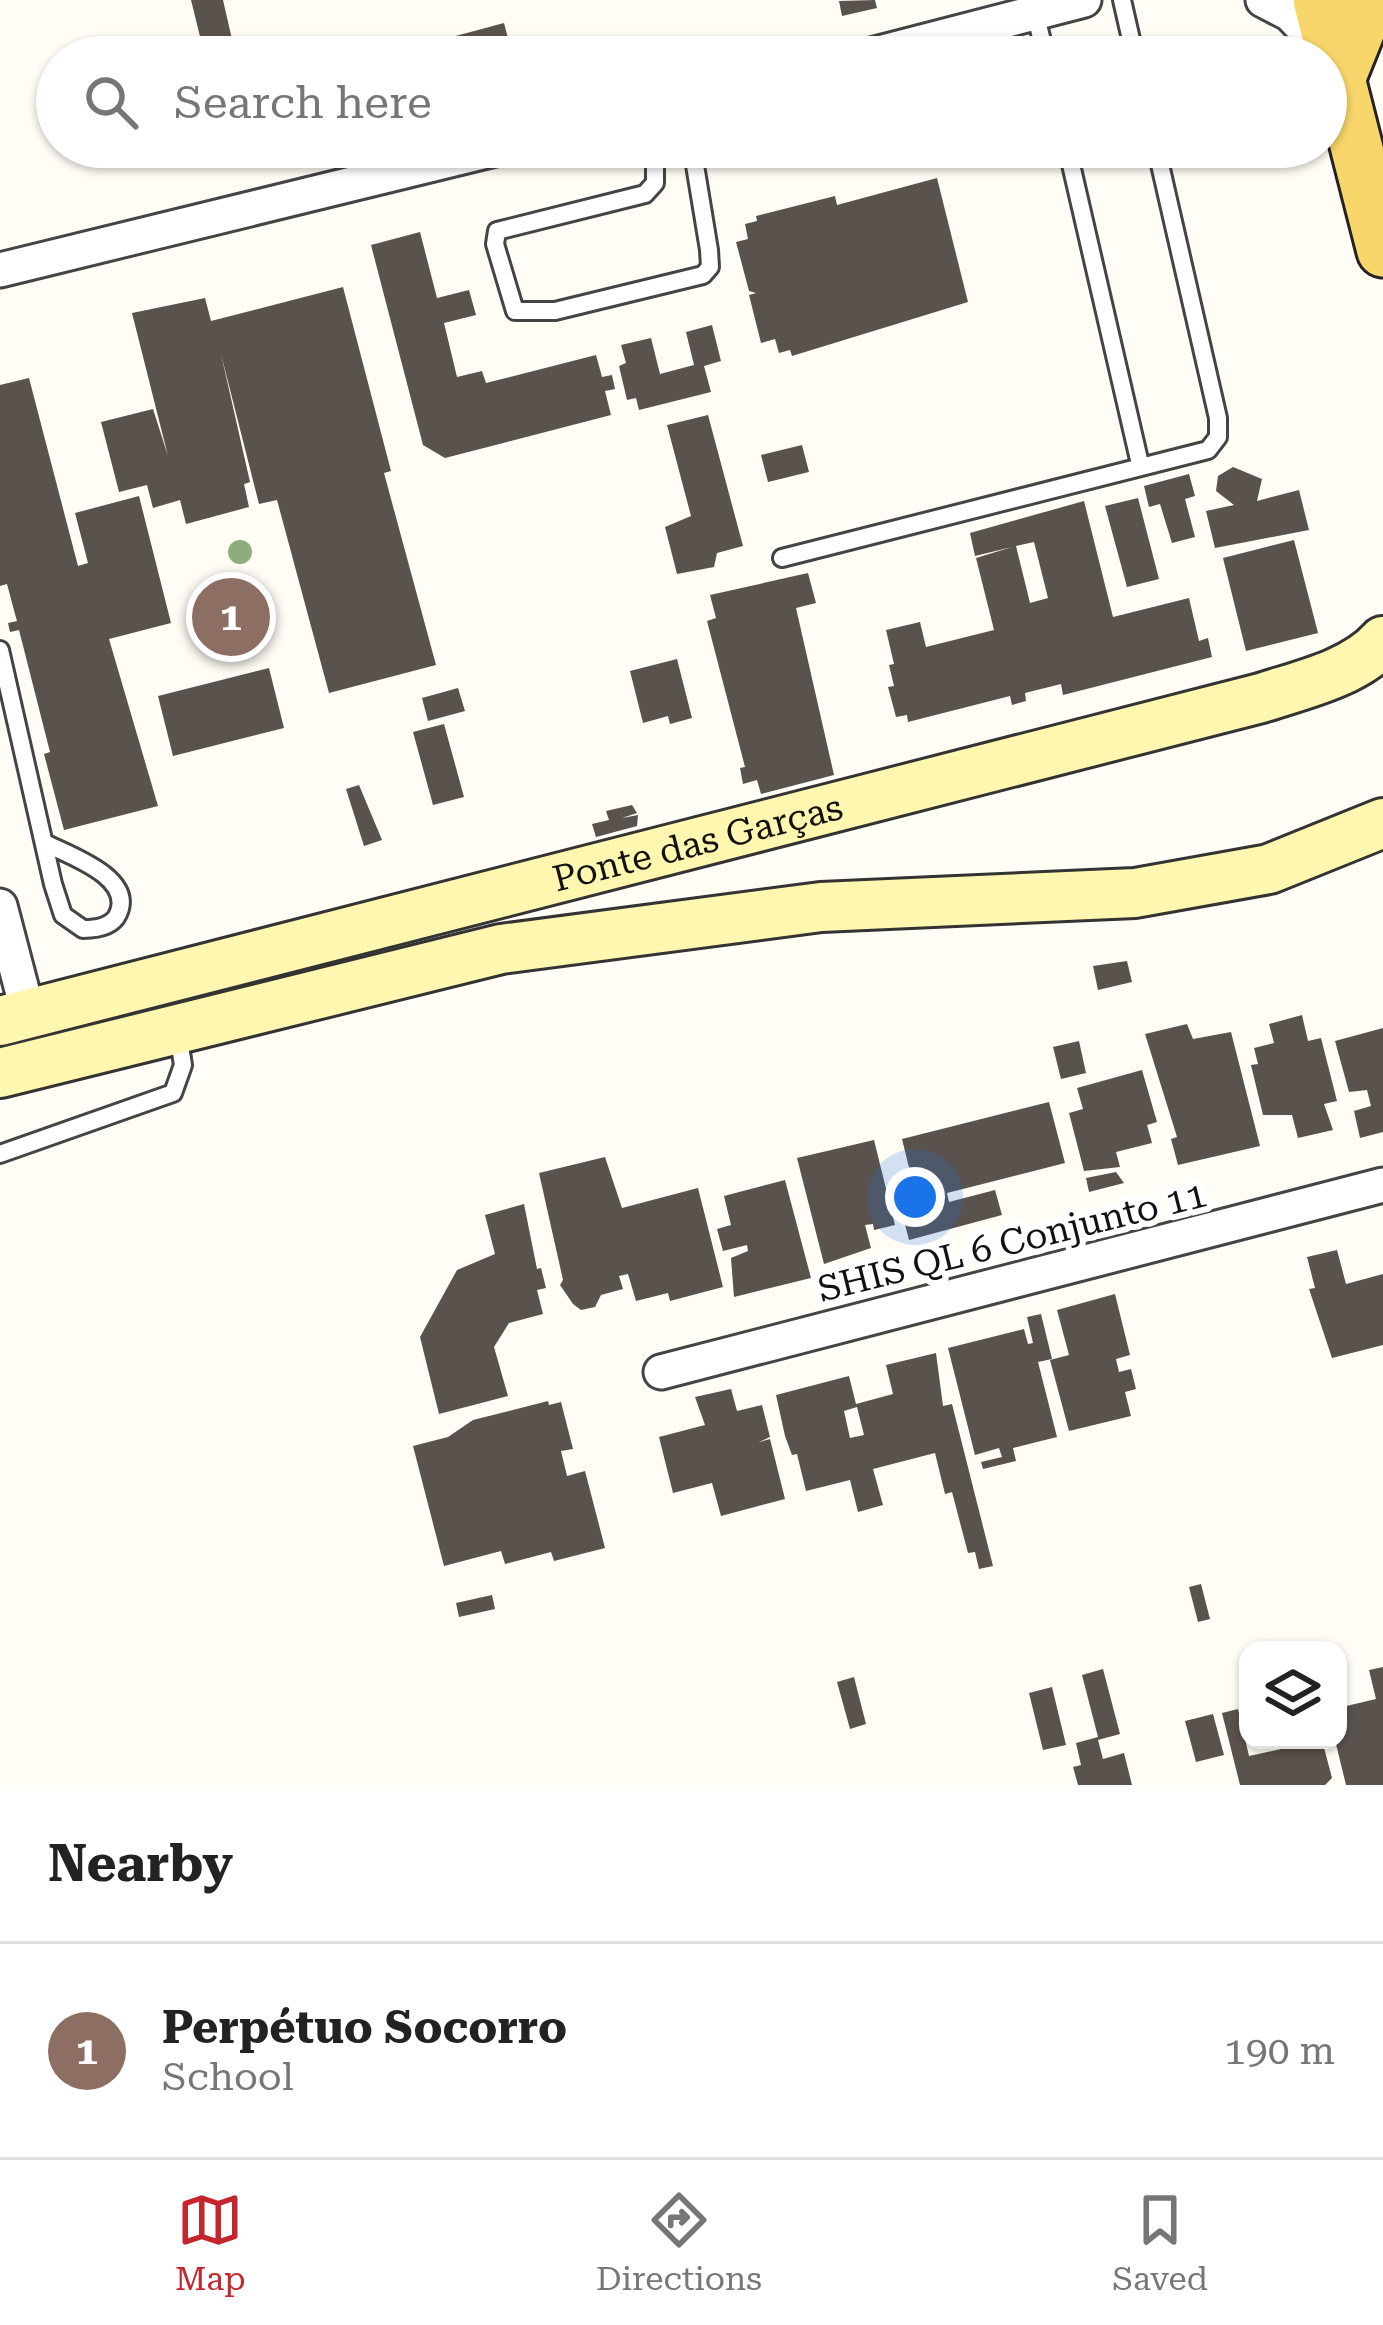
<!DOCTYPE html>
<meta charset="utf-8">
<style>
:root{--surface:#fff;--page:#f2f2f2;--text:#222;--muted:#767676;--line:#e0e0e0;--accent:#c4262e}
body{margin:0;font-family:"Roboto Serif",serif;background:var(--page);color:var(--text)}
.controls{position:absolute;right:36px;bottom:36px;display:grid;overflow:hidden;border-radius:24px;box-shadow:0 3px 9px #0004}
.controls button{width:108px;height:108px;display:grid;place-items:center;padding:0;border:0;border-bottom:3px solid var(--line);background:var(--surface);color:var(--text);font:60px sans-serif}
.you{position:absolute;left:915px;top:1197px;width:42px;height:42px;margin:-30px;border:9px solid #fff;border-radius:50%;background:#1a73e8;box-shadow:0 0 0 18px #1a73e833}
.badge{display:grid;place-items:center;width:78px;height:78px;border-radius:50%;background:var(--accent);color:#fff;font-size:39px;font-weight:700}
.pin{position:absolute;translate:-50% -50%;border:6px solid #fff;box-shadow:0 3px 12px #0006}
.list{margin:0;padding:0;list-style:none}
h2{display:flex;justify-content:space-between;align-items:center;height:156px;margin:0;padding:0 48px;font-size:51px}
h2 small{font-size:39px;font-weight:400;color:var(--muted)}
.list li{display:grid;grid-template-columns:78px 1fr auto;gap:36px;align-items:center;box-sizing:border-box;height:216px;padding:0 48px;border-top:3px solid var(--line)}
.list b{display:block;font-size:45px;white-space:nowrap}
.list p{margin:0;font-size:39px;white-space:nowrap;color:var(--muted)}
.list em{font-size:39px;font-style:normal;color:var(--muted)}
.icon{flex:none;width:66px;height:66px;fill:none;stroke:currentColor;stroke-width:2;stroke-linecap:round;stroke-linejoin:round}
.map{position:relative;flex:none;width:1383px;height:1785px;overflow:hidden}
.search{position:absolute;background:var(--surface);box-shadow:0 3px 9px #0004;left:36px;right:36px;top:36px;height:132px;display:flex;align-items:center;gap:30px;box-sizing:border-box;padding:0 42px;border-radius:66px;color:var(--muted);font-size:45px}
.sheet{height:372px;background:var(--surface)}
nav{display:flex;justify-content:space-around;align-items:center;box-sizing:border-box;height:168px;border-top:3px solid var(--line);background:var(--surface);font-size:33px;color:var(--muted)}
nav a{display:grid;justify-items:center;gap:6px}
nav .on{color:var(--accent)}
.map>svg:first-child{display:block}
</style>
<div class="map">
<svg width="1383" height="1785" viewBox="0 0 1383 1785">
<rect width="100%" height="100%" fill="#fffdf5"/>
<path fill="#5a524d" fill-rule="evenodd" d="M191,0h32l13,57h-31z
M875,0l2,8 -35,8 -3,-15z
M504,23l9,34h-71l-5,-16z
M937,178l31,124 -176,54 -2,-6 -11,3 -4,-14 -14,4 -12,-48 7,-2 -7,-2 -13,-49 12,-3 -3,-15 12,-3 -1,-5 79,-20 2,9z
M420,232l17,66 32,-8 7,25 -32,8 13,54 25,-6 4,12 110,-28 6,22 10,-2 3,14 -10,2 6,24 -166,43 -22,-13 -52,-200z
M343,287l48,184 -7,2 52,192 -107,28 -52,-193 -18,4 -38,-150 29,128 -6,2 5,23 -63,17 -6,-24 -27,8 -6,-23 -28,7 -18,-70 52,-13 15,47 -36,-143 73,-15 6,23z
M712,325l9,36 -17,5 7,26 -72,18 -3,-12 -9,2 -8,-34 7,-3 -5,-18 30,-7 9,36 34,-9 -8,-33z
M29,378l49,188 10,-3 -13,-50 64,-17 32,127 -62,16 49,167 -94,24 -20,-76 6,-2 -31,-122 -9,2 -2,-9 9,-2 -2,-7 -8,-30 -7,2v-201z
M708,415l35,131 -26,7 -3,14 -37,7 -12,-47 26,-11 -24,-91z
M802,445l7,27 -41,10 -7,-27z
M1233,467l29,12 -5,22 42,-11 10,40 -94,18 -9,-37 28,-6 -18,-14 2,-15z
M1189,474l6,22 -10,3 10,38 -23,6 -12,-39 -11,3 -5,-21z
M1138,498l21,81 -32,8 -22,-81z
M1084,501l29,116 76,-19 10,43 9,-3 4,19 -149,38 -2,-11 -36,9 1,8 -14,4 -2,-9 -102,26 -1,-7 -11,2 -8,-30 6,-1 -5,-21 5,-1 -8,-34 34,-8 6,25 68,-17 -18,-72 36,-11 -37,9 -5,-23zM1034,542l14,56 -18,5 -14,-57z
M1294,540l24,93 -72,18 -23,-93z
M808,573l8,30 -20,5 38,167 -73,19 -4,-14 -14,4 -3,-16 5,-1 -38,-146 9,-3 -6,-23z
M677,659l15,59 -22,6 -2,-8 -25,7 -13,-52z
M269,668l15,60 -111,28 -15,-60z
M458,688l7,23 -37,10 -6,-23z
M444,724l20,73 -31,8 -20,-73z
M359,785l23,55 -18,6 -18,-57z
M632,805l5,8 -15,5 16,-3 -1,11 -41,11 -4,-13 17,-4 -3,-9z
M1127,961l5,21 -34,8 -5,-24z
M1302,1015l6,26 13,-3 16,63 -13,3 9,26 -35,8 -6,-23h-29l-12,-50 7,-1 -4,-16 20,-5 -5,-19z
M1187,1024l6,15 38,-7 29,114 -82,19 -7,-26 6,-2 -32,-103z
M1383,1028v104l-23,6 -6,-27 17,-5 -4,-16 -18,2 -14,-51z
M1079,1041l7,32 -25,6 -8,-32z
M1142,1070l15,52 -10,3 5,18 -36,9 4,15 -36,4 -15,-58 14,-4 -6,-21z
M1049,1102l16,61 -118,30 2,9 46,-12 7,25 -93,25 -9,-35 17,-5 -15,-61z
M874,1140l21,85 -21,5 -1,-6 -8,1 6,23 -47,16 -27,-106z
M605,1157l17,51 76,-20 25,99 -53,14 -2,-8 -32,8 -8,-27 -9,2 4,13 -22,6 -6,12 -14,3 -8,-6 -13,-19 3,-5 -24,-107z
M1116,1172l8,11 -35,9 -3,-14z
M785,1180l26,98 -77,19 -3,-39 17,-7 -1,-6 -24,6 -6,-22 14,-4 -7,-29z
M524,1204l13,65 4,-1 5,20 -9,2 6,24 -34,9 -15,24 14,49 -69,18 -19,-77 37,-67 38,-16 -10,-39z
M1337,1250l9,34 37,-10v71l-51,13 -23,-69 6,-1 -8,-31z
M1115,1294l15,61 -14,4 3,13 12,-3 5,20 -11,3 6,24 -62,15 -19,-71 19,-5 -12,-45z
M1041,1314l11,45 -14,3 19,75 -44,11 3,13 -33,8 -2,-7 21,-5 -3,-9 -24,7 -27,-107 76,-19 4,15 5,-1 -6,-26z
M936,1353l7,53 9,-2 41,162 -14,3 -4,-17 -7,1 -16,-61 -7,2 -10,-41 -62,16 10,36 -25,7 -8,-32 -44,11 -9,-37 -5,1 -7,-19 -9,-41 73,-19 7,28 37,-10 -7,-29zM857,1407l7,28 -14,3 -6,-27z
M731,1389l6,22 25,-6 8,32 -11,5 11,-3 15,60 -64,17 -9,-33 -39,10 -14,-56 46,-12 -10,-28z
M548,1401l1,4 12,-3 12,47 -12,2 6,25 18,-5 20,77 -51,13 -3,-9 -46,12 -4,-13 -57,15 -31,-120 35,-9 25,-17z
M1201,1584l9,35 -12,3 -9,-35z
M492,1595l3,14 -36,8 -3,-14z
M1383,1667v118h-37l-11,-45 3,-32 38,-9 -7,-29z
M1103,1669l17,65 -22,6 5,19 21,-6 8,32h-54l-5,-18 8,-2 -5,-22 22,-6 -16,-62z
M854,1677l12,47 -16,5 -13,-47z
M1052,1687l14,58 -23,5 -14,-57z
M1238,1709l11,47 73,-16 10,38 -7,7h-85l-18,-72z
M1213,1714l11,41 -28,7 -11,-41z"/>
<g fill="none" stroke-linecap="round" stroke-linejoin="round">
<defs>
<path id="service" d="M1122,0l13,57
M1035,13l11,44
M655,147v36l-10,11 -148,37 -2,13 20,67h40l148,-36 7,-8 -1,-17 -17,-103
M1067,147l73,317
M782,558l426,-108 10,-13v-19l-62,-271
M0,650l53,234 10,31 20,14c12,0 29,-2 35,-15 17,-37 -50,-59 -73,-71
M0,1154l173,-61 10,-28 -5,-31"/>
<path id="minor" d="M1263,0l27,14 40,42
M864,57l220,-57
M0,270l503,-123
M0,906l28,107
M661,1372l722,-187"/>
<g id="secondary">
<path id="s1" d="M0,1021l1261,-323c40,-13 94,-25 122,-57"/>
<path d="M0,1073l501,-124 320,-42 314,-14 134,-24 114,-46"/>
</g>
<path id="primary" d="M1319,0l64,251
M1338,82l33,-82"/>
</defs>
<use href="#service" stroke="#444" stroke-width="22"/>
<use href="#minor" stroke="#444" stroke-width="39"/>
<use href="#secondary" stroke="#333" stroke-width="54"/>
<use href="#primary" stroke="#222" stroke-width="57"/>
<use href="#service" stroke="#fff" stroke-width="16"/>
<use href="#minor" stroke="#fff" stroke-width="33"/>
<use href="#secondary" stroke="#fff6b0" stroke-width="48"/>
<use href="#primary" stroke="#f9d66b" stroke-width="51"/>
</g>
<circle fill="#8dad7f" cx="240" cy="552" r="12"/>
<g text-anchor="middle" stroke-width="12" stroke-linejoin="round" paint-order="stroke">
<g font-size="36" fill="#111" stroke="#fff">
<text dy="13" stroke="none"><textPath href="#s1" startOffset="720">Ponte das Garças</textPath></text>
<text transform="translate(1012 1241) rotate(-14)" y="13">SHIS QL 6 Conjunto 11</text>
</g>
</g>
</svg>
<div class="controls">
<button><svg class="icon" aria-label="layers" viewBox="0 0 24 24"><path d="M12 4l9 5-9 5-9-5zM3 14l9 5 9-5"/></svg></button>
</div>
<div class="you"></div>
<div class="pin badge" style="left:231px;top:617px;background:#8d6e63">1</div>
<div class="search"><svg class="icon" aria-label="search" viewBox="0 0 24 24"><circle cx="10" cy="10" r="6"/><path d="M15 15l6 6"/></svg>Search here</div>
</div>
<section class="sheet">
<h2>Nearby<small></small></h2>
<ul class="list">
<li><span class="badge" style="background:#8d6e63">1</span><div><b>Perpétuo Socorro</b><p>School</p></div><em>190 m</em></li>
</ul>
</section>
<nav>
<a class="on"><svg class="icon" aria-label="map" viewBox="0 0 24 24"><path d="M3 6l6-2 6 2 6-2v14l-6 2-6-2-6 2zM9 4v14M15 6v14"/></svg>Map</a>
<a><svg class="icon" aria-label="directions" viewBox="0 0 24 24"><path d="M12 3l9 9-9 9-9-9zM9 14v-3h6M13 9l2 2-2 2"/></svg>Directions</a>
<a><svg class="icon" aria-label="saved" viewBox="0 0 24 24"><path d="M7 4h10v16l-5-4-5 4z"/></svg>Saved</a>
</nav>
